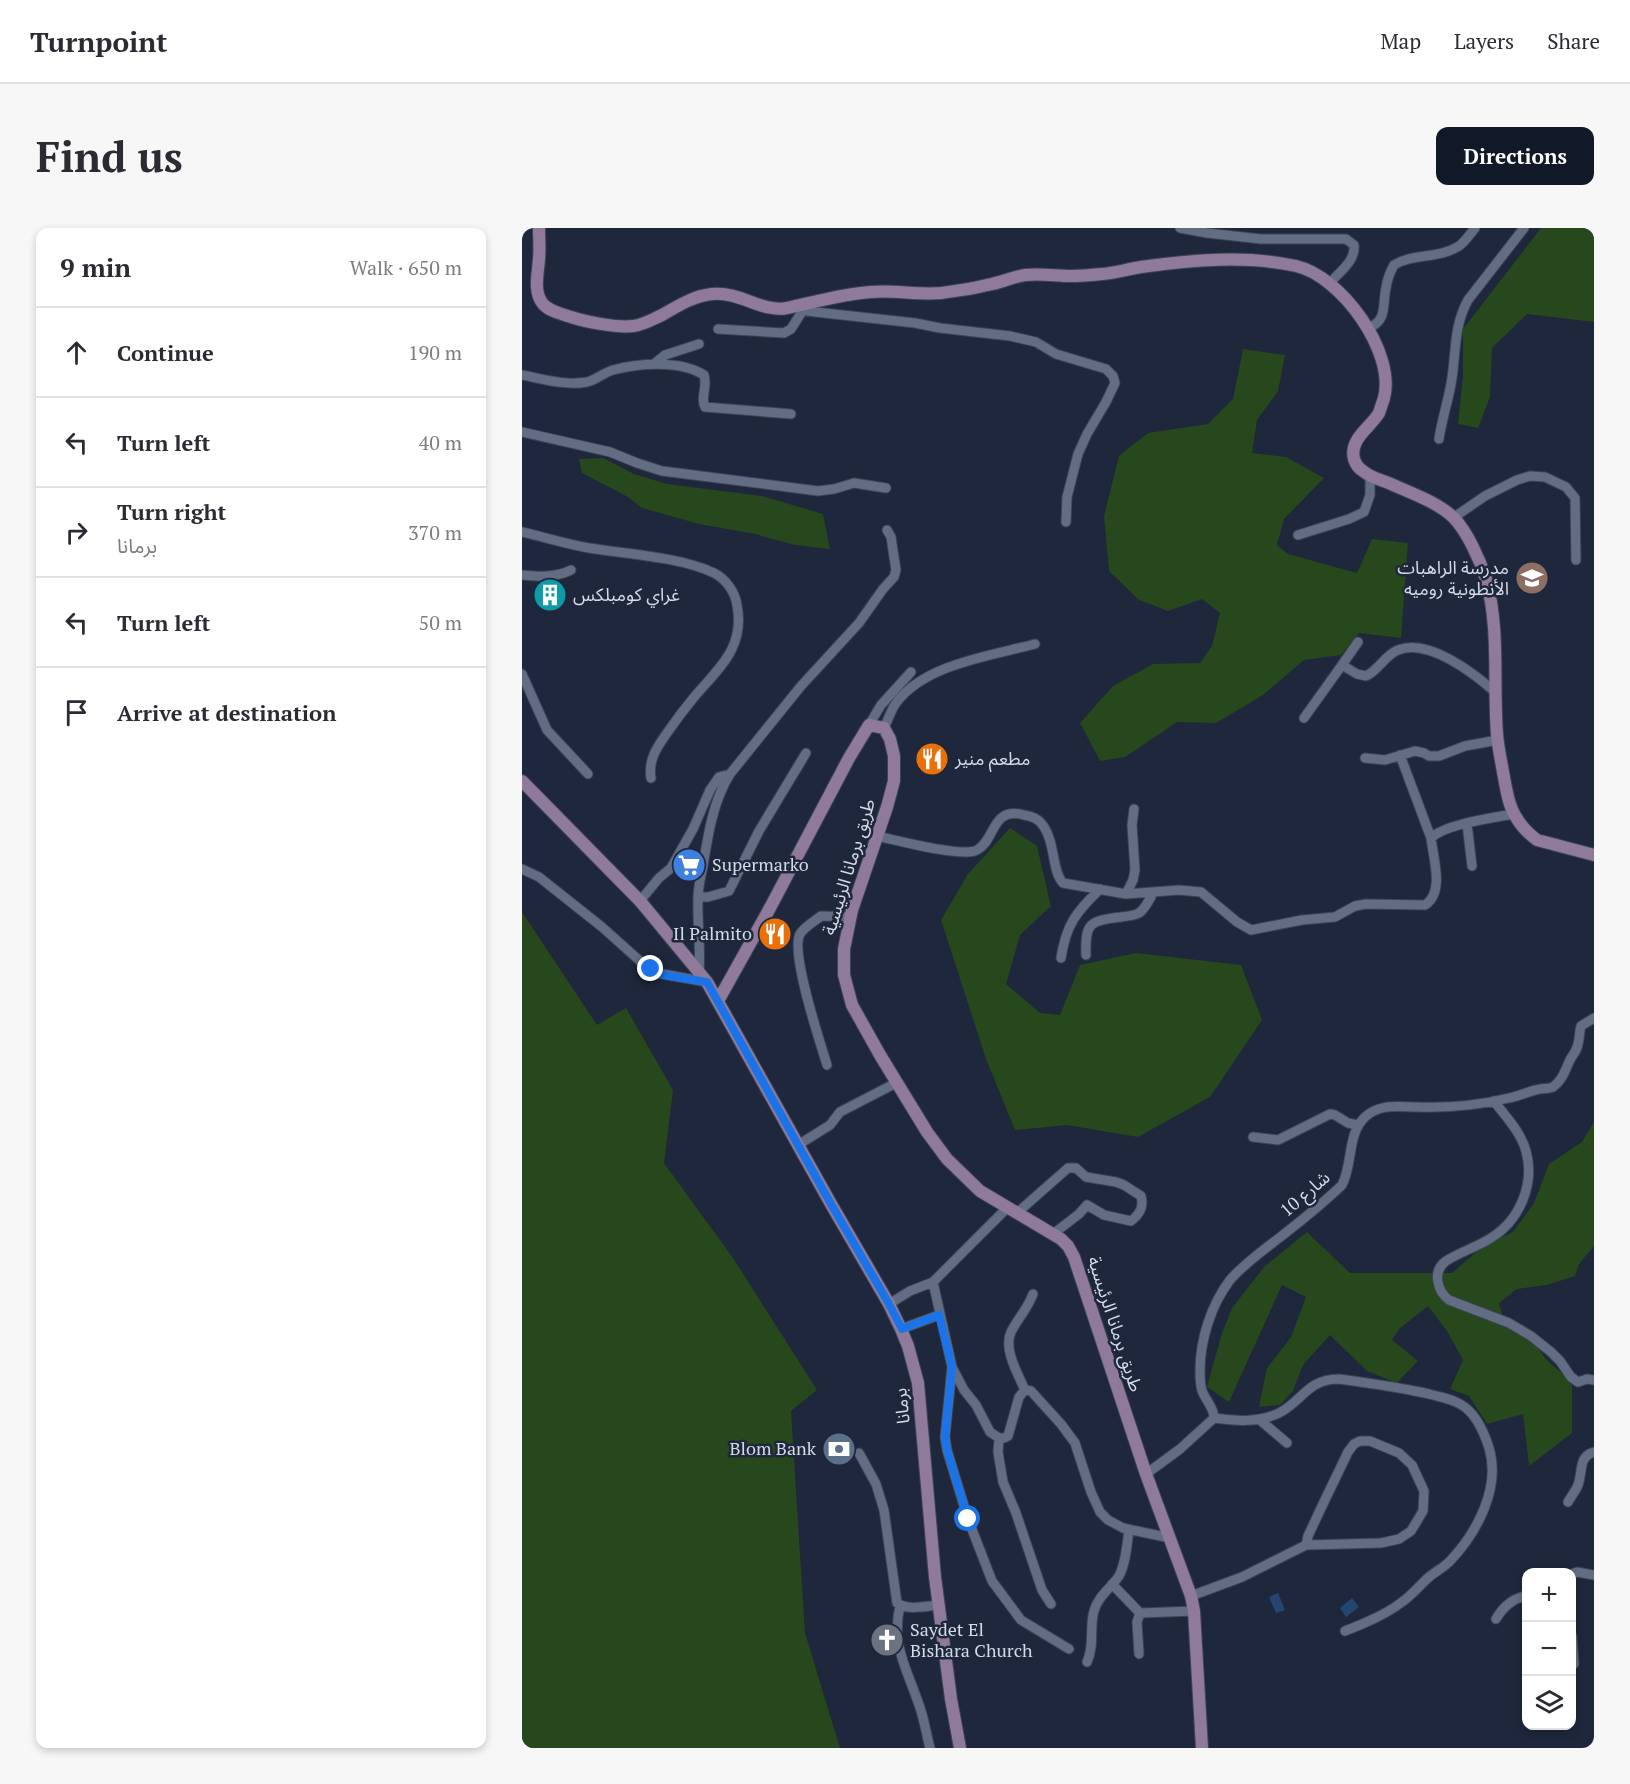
<!DOCTYPE html>
<meta charset="utf-8">
<style>
:root{--surface:#fff;--page:#f7f7f7;--text:#2b2b33;--muted:#7c7c81;--line:#e1e1e2;--accent:#111827}
body{margin:0;font-family:"PT Serif","Noto Sans Arabic",serif;background:var(--page);color:var(--text)}
.controls{position:absolute;right:18px;bottom:18px;display:grid;overflow:hidden;border-radius:12px;box-shadow:0 3px 9px #0003}
.controls button{width:54px;height:54px;display:grid;place-items:center;padding:0;border:0;border-bottom:2px solid var(--line);background:var(--surface);color:var(--text);font:30px sans-serif}
.stop{position:absolute;width:18px;height:18px;margin:-14px;border:4px solid #1a73e8;border-radius:50%;background:#fff}
.stop.end{background:#1a73e8;border-color:#fff;box-shadow:0 2px 6px #0008}
.list{margin:0;padding:0;list-style:none}
h2{display:flex;justify-content:space-between;align-items:center;height:78px;margin:0;padding:0 24px;font-size:26px}
h2 small{font-size:20px;font-weight:400;color:var(--muted)}
.list li{display:grid;grid-template-columns:39px 1fr auto;gap:18px;align-items:center;box-sizing:border-box;height:90px;padding:0 24px;border-top:2px solid var(--line)}
.list b{display:block;font-size:22px;white-space:nowrap}
.list p{margin:0;font-size:20px;white-space:nowrap;color:var(--muted)}
.list em{font-size:20px;font-style:normal;color:var(--muted)}
.icon{flex:none;width:33px;height:33px;fill:none;stroke:currentColor;stroke-width:2;stroke-linecap:round;stroke-linejoin:round}
.map{position:relative;flex:none;width:1072px;height:1520px;overflow:hidden;border-radius:12px}
header{display:flex;align-items:center;gap:36px;box-sizing:border-box;height:84px;padding:0 30px;background:var(--surface);border-bottom:2px solid var(--line)}
header strong{font-size:28px}
nav{display:flex;gap:33px;margin-inline-start:auto;font-size:21px}
.intro{display:flex;align-items:center;justify-content:space-between;box-sizing:border-box;height:144px;padding:0 36px}
h1{margin:0;font-size:42px}
.button{padding:15px 27px;border-radius:12px;background:var(--accent);color:#fff;font-size:21px;font-weight:700}
main{display:flex;gap:36px;padding:0 36px}
aside{flex:1;background:var(--surface);border-radius:12px;box-shadow:0 3px 9px #0003}
.map>svg:first-child{display:block}
</style>
<header>
<strong>Turnpoint</strong>
<nav><a>Map</a><a>Layers</a><a>Share</a></nav>
</header>
<div class="intro"><h1>Find us</h1><a class="button">Directions</a></div>
<main>
<aside>
<h2>9 min<small>Walk · 650 m</small></h2>
<ul class="list">
<li><svg class="icon" aria-label="ahead" viewBox="0 0 24 24"><path d="M12 20V5M6 11l6-6 6 6"/></svg><div><b>Continue</b></div><em>190 m</em></li>
<li><svg class="icon" aria-label="left" viewBox="0 0 24 24"><path d="M17 20v-9H6M10 6l-5 5 5 5"/></svg><div><b>Turn left</b></div><em>40 m</em></li>
<li><svg class="icon" aria-label="right" viewBox="0 0 24 24"><path d="M7 20v-9h11M14 6l5 5-5 5"/></svg><div><b>Turn right</b><p>برمانا</p></div><em>370 m</em></li>
<li><svg class="icon" aria-label="left" viewBox="0 0 24 24"><path d="M17 20v-9H6M10 6l-5 5 5 5"/></svg><div><b>Turn left</b></div><em>50 m</em></li>
<li><svg class="icon" aria-label="arrive" viewBox="0 0 24 24"><path d="M6 21V4h12l-3 4 3 4H6"/></svg><div><b>Arrive at destination</b></div></li>
</ul>
</aside>
<div class="map">
<svg width="1072" height="1520" viewBox="0 0 1072 1520">
<rect width="100%" height="100%" fill="#1e273b"/>
<path fill="#26481c" d="M1019,0h53v94l-67,-8 -35,34 -2,49 -12,31 -20,-4 5,-48v-47z
M721,121l42,6 -7,36 -21,29 -5,33 34,4 38,21 -40,41 -7,26 11,9 69,19 15,-34 36,4 -7,95 -42,-5 -18,22 -37,5 -41,35 -47,28 -39,-1 -52,35 -25,4 -20,-38 33,-37 40,-22 47,-1 12,-17 8,-33 -18,-14 -34,12 -29,-11 -30,-29 -5,-55 15,-60 29,-23 60,-9 25,-25z
M81,230l31,16 33,10 95,12 61,18 7,35 -35,-4 -40,-11 -56,-10 -57,-16 -14,-11 -46,-24 -3,-14z
M488,600l27,18 14,60 -31,29 -14,49 34,29 20,2 20,-50 56,-12 105,12 21,55 -52,77 -72,40 -71,-12 -52,5 -29,-71 -45,-139 27,-46z
M0,684l75,113 29,-17 47,82 -9,73 69,95 84,132 -26,21 14,222 35,115h-318z
M1072,894v124l-15,18 -4,12 -28,9 -30,4 -18,14 7,25h18l21,30 27,25v50l-43,33 -6,-52 -36,10 -18,-28 -19,-7 13,-29 -16,-29 -19,-25 -29,23 -7,11 26,21 -21,22 -30,-12 -37,-36 -27,30 -10,26 -13,14 -21,2 8,-39 24,-31 15,-40 -24,-12 -53,117 -22,-15 15,-54 10,-25 32,-41 43,-35 43,41h102l31,-27 30,-14 21,-29 15,-39 33,-22z"/>
<path fill="#254571" d="M756,1365l7,17 -9,3 -7,-16z
M830,1370l7,9 -13,10 -6,-9z"/>
<g fill="none" stroke-linecap="round" stroke-linejoin="round">
<defs>
<path id="street" d="M658,0l27,5 54,6h85l8,6c2,16 -15,27 -24,38
M274,77l7,5 12,2 100,11 25,5 70,8 26,6 20,12 50,15 7,7 2,7 -9,19 -19,32 -9,20 -11,43 -1,25
M846,100c20,-7 14,-23 18,-40 1,-8 4,-16 8,-23 19,-12 45,-6 65,-19 6,-4 11,-12 16,-18
M196,101l66,4 7,-4 12,-19
M132,136l11,-9 34,-11
M0,147c21,4 44,11 65,7 9,-2 16,-9 26,-12 26,-7 67,-10 91,5 4,11 -4,23 1,32l86,7
M0,204l88,20 27,11 25,8 156,20 16,-2 20,-6 32,5
M917,211c3,-21 10,-40 13,-61 4,-27 2,-53 16,-78l56,-72
M931,290l32,-22 32,-16 13,-4 15,1 21,10 9,11 1,62
M0,304c22,5 44,12 67,16 37,6 92,9 125,25 12,6 21,19 23,32 8,42 -17,62 -42,91 -10,12 -19,24 -28,37 -10,14 -19,27 -16,45
M776,307l51,-16 15,-7 6,-17v-19
M0,347c15,2 36,2 49,-5
M820,437l16,-23
M0,446l25,56 41,44
M782,490l38,-53 15,9 9,2c13,-6 19,-21 32,-26 31,-12 77,24 98,43
M347,497l12,-20 30,-33
M362,500c4,-8 7,-18 12,-25 29,-39 94,-47 139,-59
M878,527l31,83
M843,530l20,2 30,-9 9,2 5,3h10l26,-10 33,-6
M945,596l5,42
M355,608c19,4 86,22 100,14 19,-10 14,-44 47,-35 6,1 13,3 17,8 15,17 10,47 22,60l63,11 53,-4 22,2 36,30 14,8 51,-10 33,-3 20,-11 11,-2 59,1c20,-13 8,-47 6,-67 14,-14 62,-20 82,-24
M0,641l17,8 63,50 38,34 17,12 50,9
M604,666l7,-14 2,-10 -3,-45 2,-16
M176,669h10l21,-6 30,-60 47,-78
M118,673l19,-23 12,-10 22,-39 17,-39 9,-13 11,-3
M564,727c-1,-32 3,-34 35,-38 6,-1 13,-1 18,-4 7,-5 10,-13 14,-20
M539,730c5,-33 15,-46 39,-69
M177,744c2,-25 -2,-49 -1,-74 0,-11 3,-22 5,-32 5,-31 10,-65 27,-92l71,-88 58,-63 24,-34 11,-12 2,-7 -5,-33 -4,-7
M305,837c-7,-23 -37,-113 -27,-131 4,-7 15,-13 21,-18l29,1
M972,873c11,15 27,31 32,50 9,33 -6,69 -35,87 -14,9 -31,14 -45,23 -14,10 -9,30 3,39l60,23 22,13 20,16 9,9 11,16 7,5 9,-3 7,1
M731,909l25,3 52,-26 5,1 13,8 10,2
M276,917l32,-20 10,-13 56,-29
M495,985l51,-45h8l10,9 30,5 8,3 17,11c3,11 -1,18 -10,25l-27,-6 -17,-10 -8,9 -26,20
M411,1054l19,85 12,23 12,15 14,27 9,6h5l4,-2 11,-39 6,-7 6,1 30,33 14,19 16,49 9,20 8,8 15,8 47,10
M367,1076l21,-13 23,-9 75,-75
M379,1101l38,-14
M430,1139l-7,70 2,13 21,69 24,62 29,39 48,29
M503,1162c-7,-16 -22,-41 -14,-58 7,-14 16,-22 22,-38
M692,1190c22,3 44,5 65,-5 24,-12 28,-34 60,-34 30,4 60,8 90,15 10,3 21,4 31,10 15,8 24,28 29,44 12,40 -12,84 -38,112 -6,7 -15,11 -22,17 -9,8 -17,18 -27,25 -17,13 -37,21 -57,29
M738,1192l27,23
M477,1210l-1,14 5,30 13,31 26,77 9,14
M337,1225l17,31 8,26 13,93c11,8 29,3 42,2
M624,1246l34,-25 34,-31c0,-10 -7,-16 -11,-25 -3,-6 -3,-15 -3,-22 0,-31 11,-66 30,-91 14,-16 32,-29 49,-42 22,-17 43,-34 63,-53 11,-21 5,-51 23,-68 15,-14 34,-10 53,-10 30,1 62,-2 91,-9 11,-2 20,-7 31,-9 4,-1 9,0 13,-2 10,-7 12,-17 17,-27 3,-6 7,-9 8,-16 2,-6 1,-12 3,-18l13,-8
M1046,1274c3,-6 8,-11 10,-17 5,-13 0,-29 16,-33
M1050,1346l5,-2 17,3
M590,1356l28,29
M669,1368l51,-19 64,-32 75,-2 18,-4 12,-8 12,-20 1,-20 -12,-26 -13,-12 -29,-12h-10l-6,3 -6,8 -25,52 -15,32 -2,9
M378,1378c-9,38 6,61 18,96 6,15 8,31 12,46
M974,1391c7,-12 16,-21 31,-23
M1050,1408l2,28
M617,1426l-2,-32 3,-9 54,-2
M565,1434c8,-17 2,-35 7,-51 4,-15 17,-23 25,-35 7,-13 8,-32 10,-46"/>
<path id="secondary" d="M17,0c0,10 1,21 0,31 -1,15 -6,33 4,45 7,8 20,10 28,13 15,5 47,11 62,9 10,-1 20,-7 29,-11 16,-9 31,-19 50,-21 28,-3 50,19 75,14 28,-6 55,-14 84,-16 23,-2 47,3 70,1 15,-2 31,-4 46,-8 13,-2 25,-8 38,-10 16,-2 31,1 46,1 10,0 21,-1 31,-2 13,-1 26,-5 39,-7 50,-7 105,-12 155,-1 45,10 100,86 88,132 -1,3 -4,12 -5,15 -9,15 -30,26 -25,46 2,6 4,9 9,12 8,7 19,9 28,13 20,9 46,18 62,33 14,14 27,43 33,62 14,50 7,104 11,155 1,13 4,26 6,38 3,15 5,33 13,45 5,9 13,17 21,23l57,15
M0,553l118,120 67,81 124,222 58,100 12,25 7,17 10,37 17,194 16,122 9,49
M196,773l53,-95 78,-148 20,-33 15,3 6,11 4,17v25l-7,26 -35,103 -8,39v26l8,30 28,50 47,77 20,27 33,32 81,48 7,7 6,11 72,217 45,122 3,15 8,137"/>
</defs>
<use href="#street" stroke="#3d4454" stroke-width="11"/>
<use href="#secondary" stroke="#3d4454" stroke-width="14"/>
<use href="#street" stroke="#626d84" stroke-width="9"/>
<use href="#secondary" stroke="#8f7a9c" stroke-width="12"/>
</g>
<g fill="none" stroke-linecap="round" stroke-linejoin="round">
<path stroke="#1a73e8" stroke-width="8" d="M129,741l12,6 44,7 124,222 58,100 13,25 37,-14 13,52 -7,70 2,13 21,69"/>
</g>
<defs>
<symbol id="school-disc" viewBox="-11 -11 22 22"><circle r="9.5" fill="#8d6e63" stroke="#1e273b"/><path d="M0-5L7-2L0 1L-7-2ZM-4 1L0 2.5L4 1V4Q0 6-4 4Z" fill="#fff"/></symbol>
<symbol id="building-disc" viewBox="-11 -11 22 22"><circle r="9.5" fill="#0f9aa8" stroke="#1e273b"/><path d="M-4-6H4V6H1V3H-1V6H-4ZM-2.5-4.3h1.7v1.8h-1.7ZM.8-4.3h1.7v1.8H.8ZM-2.5-1h1.7V.8h-1.7ZM.8-1h1.7V.8H.8Z" fill="#fff"/></symbol>
<symbol id="restaurant-disc" viewBox="-11 -11 22 22"><circle r="9.5" fill="#e8710a" stroke="#1e273b"/><path d="M-5-6h1v4h1v-4h1v4h1v-4h1v5L-1.5 .5V6h-2V.5L-5-1ZM5-6V6H3V1.5H1.5Q1.5-4 5-6Z" fill="#fff"/></symbol>
<symbol id="supermarket-disc" viewBox="-11 -11 22 22"><circle r="9.5" fill="#3f7fe0" stroke="#1e273b"/><path d="M-6-5.5h2.5l.6 2H6L4.5 2H-2.5L-4.4-4H-6ZM-1.5 3.2a1.3 1.3 0 1 0 .1 0ZM3 3.2a1.3 1.3 0 1 0 .1 0Z" fill="#fff"/></symbol>
<symbol id="bank-disc" viewBox="-11 -11 22 22"><circle r="9.5" fill="#5c6f8a" stroke="#1e273b"/><path d="M-6-4H6V4H-6ZM0-2.3a2.3 2.3 0 1 0 0 4.6a2.3 2.3 0 1 0 0-4.6Z" fill="#fff"/></symbol>
<symbol id="church-disc" viewBox="-11 -11 22 22"><circle r="9.5" fill="#6b7280" stroke="#1e273b"/><path d="M-1.2-6h2.4v3.5h3.3v2.4h-3.3V6h-2.4V-.1h-3.3v-2.4h3.3Z" fill="#fff"/></symbol>
</defs>
<g fill-rule="evenodd">
<use href="#school-disc" x="991" y="331" width="38" height="38"/>
<use href="#building-disc" x="9" y="348" width="38" height="38"/>
<use href="#restaurant-disc" x="391" y="512" width="38" height="38"/>
<use href="#supermarket-disc" x="148" y="618" width="38" height="38"/>
<use href="#restaurant-disc" x="234" y="687" width="38" height="38"/>
<use href="#bank-disc" x="298" y="1202" width="38" height="38"/>
<use href="#church-disc" x="346" y="1393" width="38" height="38"/>
</g>
<g text-anchor="middle" stroke-width="5" stroke-linejoin="round" paint-order="stroke">
<g font-size="18" fill="#d4dae7" stroke="#1e273b" text-anchor="start">
<text x="987" y="346" text-anchor="end">مدرسة الراهبات<tspan x="987" dy="21">الأنطونية روميه</tspan></text>
<text x="51" y="373">غراي كومبلكس</text>
<text x="433" y="537">مطعم منير</text>
<text x="190" y="643">Supermarko</text>
<text x="230" y="712" text-anchor="end">Il Palmito</text>
<text x="294" y="1227" text-anchor="end">Blom Bank</text>
<text x="388" y="1408">Saydet El<tspan x="388" dy="21">Bishara Church</tspan></text>
</g>
<g font-size="18" fill="#d4dae7" stroke="#1e273b">
<text transform="translate(327 639) rotate(-73)" y="6">طريق برمانا الرئيسية</text>
<text transform="translate(783 966) rotate(-41)" y="6">شارع 10</text>
<text transform="translate(593 1096) rotate(72)" y="6">طريق برمانا الرئيسية</text>
<text transform="translate(380 1178) rotate(-96)" y="6">برمانا</text>
</g>
</g>
</svg>
<div class="controls">
<button>+</button>
<button>−</button>
<button><svg class="icon" aria-label="layers" viewBox="0 0 24 24"><path d="M12 4l9 5-9 5-9-5zM3 14l9 5 9-5"/></svg></button>
</div>
<div class="stop" style="left:446px;top:1291px"></div>
<div class="stop end" style="left:129px;top:741px"></div>
</div>
</main>
